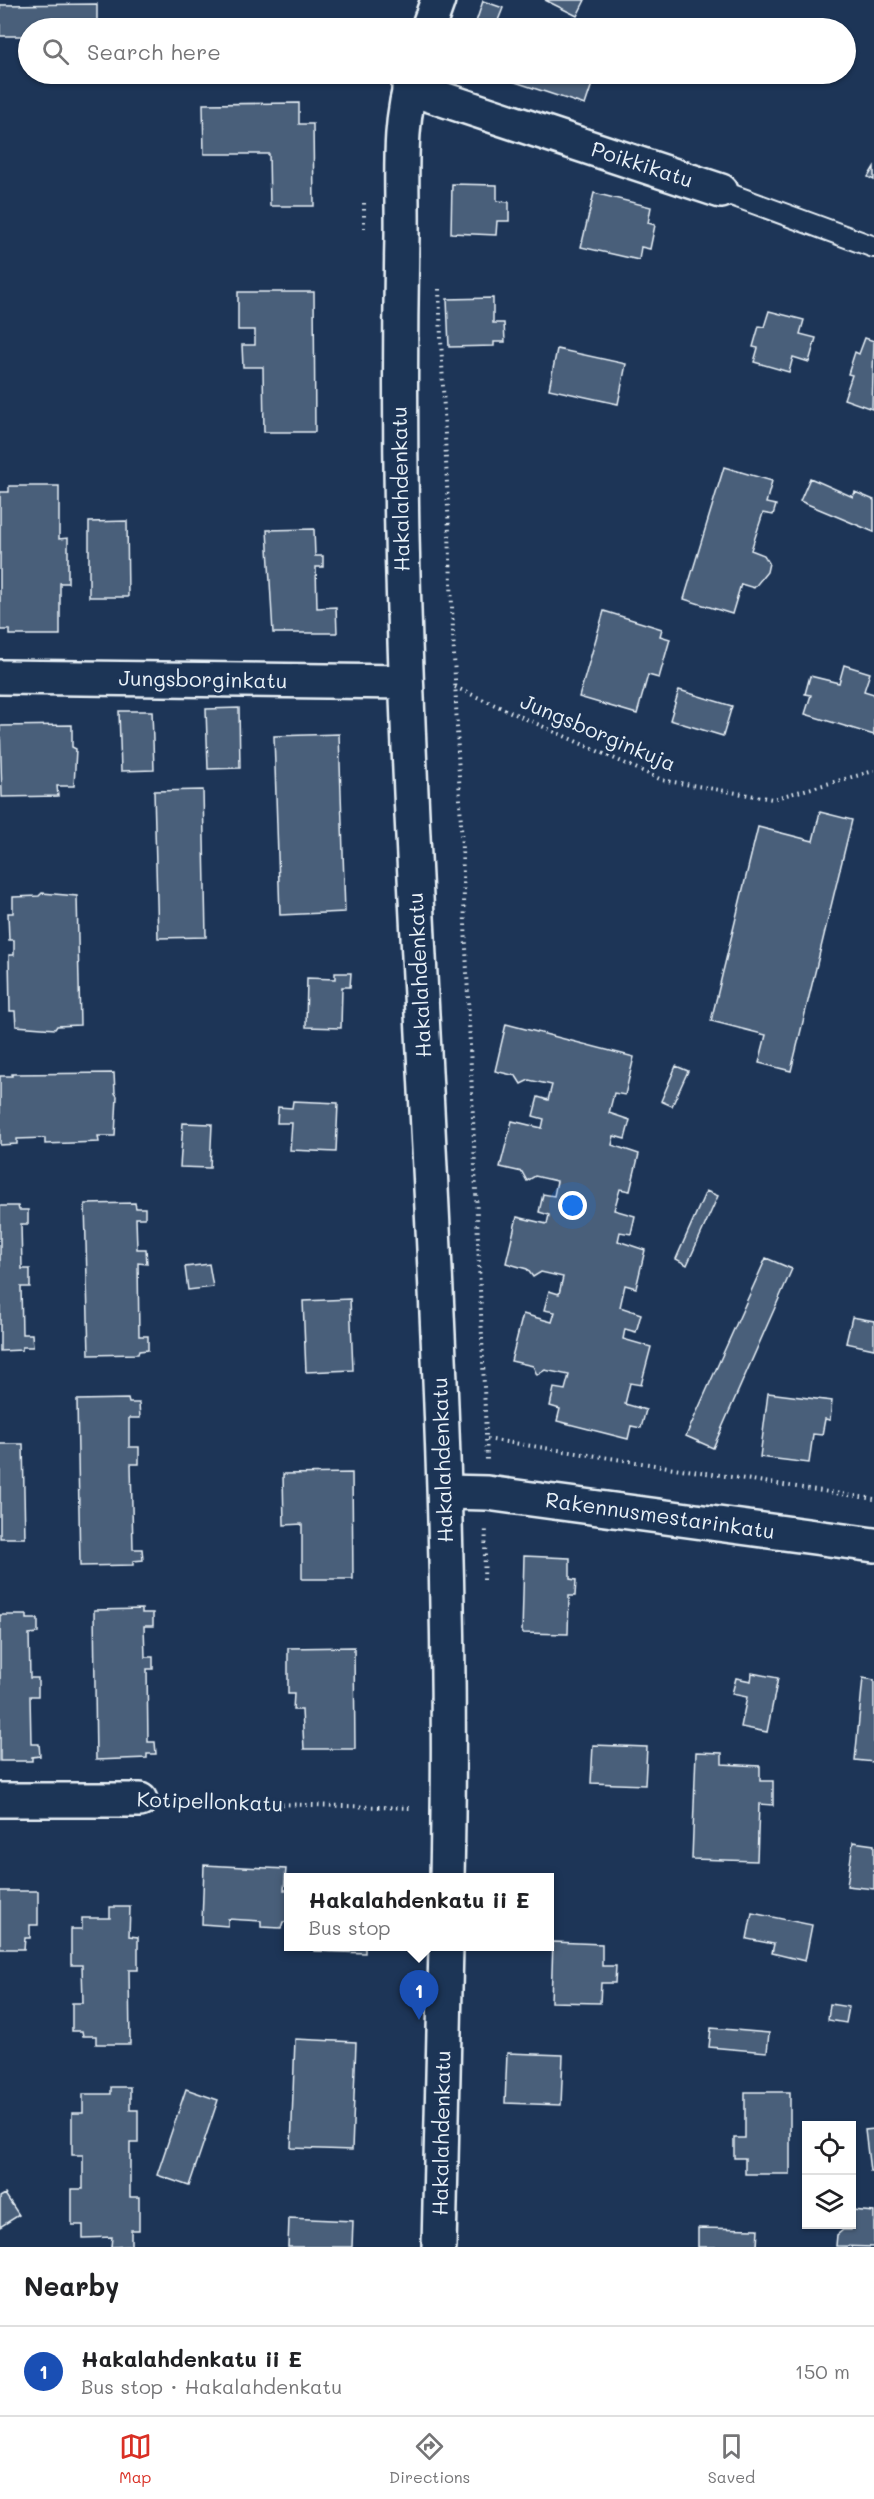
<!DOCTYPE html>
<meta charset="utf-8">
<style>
:root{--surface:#fff;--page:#f6f6f6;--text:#202124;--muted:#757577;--line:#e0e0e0;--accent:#d93025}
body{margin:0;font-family:Mali,sans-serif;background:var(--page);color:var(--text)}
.controls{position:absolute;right:18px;bottom:18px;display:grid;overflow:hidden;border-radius:0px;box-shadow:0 2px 4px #0004}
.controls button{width:54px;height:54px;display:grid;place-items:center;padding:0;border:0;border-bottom:2px solid var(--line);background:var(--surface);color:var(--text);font:30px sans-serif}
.you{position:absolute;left:573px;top:1206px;width:21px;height:21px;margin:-15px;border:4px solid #fff;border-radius:50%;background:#1a73e8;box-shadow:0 0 0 9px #1a73e833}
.badge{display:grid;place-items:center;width:39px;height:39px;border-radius:50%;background:var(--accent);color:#fff;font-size:20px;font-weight:700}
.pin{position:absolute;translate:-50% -50px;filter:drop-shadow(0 2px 3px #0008)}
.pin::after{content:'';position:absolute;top:32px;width:21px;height:18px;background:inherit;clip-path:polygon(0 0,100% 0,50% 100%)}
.popup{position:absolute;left:284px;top:1873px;width:270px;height:78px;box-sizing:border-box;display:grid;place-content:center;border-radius:0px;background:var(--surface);filter:drop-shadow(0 2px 4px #0005);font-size:20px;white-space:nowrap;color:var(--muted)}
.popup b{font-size:22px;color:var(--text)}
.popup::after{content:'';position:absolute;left:50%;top:100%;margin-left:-12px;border:12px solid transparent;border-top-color:var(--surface)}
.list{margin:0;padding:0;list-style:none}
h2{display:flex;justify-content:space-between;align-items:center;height:78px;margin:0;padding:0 24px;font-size:26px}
h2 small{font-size:20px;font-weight:400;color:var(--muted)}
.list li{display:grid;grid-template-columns:39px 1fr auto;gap:18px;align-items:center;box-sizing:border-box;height:90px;padding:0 24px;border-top:2px solid var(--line)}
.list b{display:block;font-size:22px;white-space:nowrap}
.list p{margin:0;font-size:20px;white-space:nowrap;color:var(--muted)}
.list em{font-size:20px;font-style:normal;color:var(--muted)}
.icon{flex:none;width:33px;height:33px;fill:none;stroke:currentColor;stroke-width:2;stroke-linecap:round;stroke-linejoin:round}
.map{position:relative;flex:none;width:874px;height:2247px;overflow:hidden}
.search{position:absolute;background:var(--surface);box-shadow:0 2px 4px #0004;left:18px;right:18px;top:18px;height:66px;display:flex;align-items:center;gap:15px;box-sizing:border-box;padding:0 21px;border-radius:33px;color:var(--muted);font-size:22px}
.sheet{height:168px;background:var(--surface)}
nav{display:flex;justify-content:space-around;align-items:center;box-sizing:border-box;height:84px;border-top:2px solid var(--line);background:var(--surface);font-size:16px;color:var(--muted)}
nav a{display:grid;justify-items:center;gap:3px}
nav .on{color:var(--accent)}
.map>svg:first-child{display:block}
</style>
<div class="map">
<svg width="874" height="2247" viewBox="0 0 874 2247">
<rect width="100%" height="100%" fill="#1d3557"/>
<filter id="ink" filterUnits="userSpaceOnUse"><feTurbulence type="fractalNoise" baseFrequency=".0167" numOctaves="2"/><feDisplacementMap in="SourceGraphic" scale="12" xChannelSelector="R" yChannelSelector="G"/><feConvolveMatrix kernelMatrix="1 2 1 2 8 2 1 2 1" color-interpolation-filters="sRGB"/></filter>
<g filter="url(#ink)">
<path fill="#495e7a" stroke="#e8f1f8" stroke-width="1.5" d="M545,0h40l-8,16z
M483,1l20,7 -8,20h-21z
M97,4v24h-69v8h-28v-31z
M508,74h81l6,1 -10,30 -79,-26z
M299,103v21h14l1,82h-44l-1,-52h-65l-1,-50z
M874,167v13l-6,-3z
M452,184l45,1v16l12,1v19h-12l-1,14 -45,-2z
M594,193l57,14 -3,16 7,2 -5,24 -9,-2 -2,13 -58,-13z
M238,292h76l1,140h-51l-1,-65h-20l-1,-22h13v-15h-17z
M493,298v25h11l1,19h-11v4l-45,1 -2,-48z
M769,311l35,9 -4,14 16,4 -7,24 -16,-5 -4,15 -35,-10 4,-14 -5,-1 6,-21 5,1z
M865,338l9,3 -2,68 -28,-10 8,-24 -4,-1 7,-22 4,2z
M557,349l69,15 -8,40 -69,-15z
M724,467l48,14 -6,22 10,2 -3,10 -10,-2 -12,37 13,5 5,8 -2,9 -13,16 -13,-4 -9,30 -48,-15z
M810,478l43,19 2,-5 19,8v32l-74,-31z
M9,486h50v53l9,-1v45h-8v52h-50v-5h-10v-138h9z
M127,521l1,76h-39v-75z
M314,529l1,27h8v11h-7l1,41 19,-1 1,26h-64l-6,-103z
M604,611l58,18 -2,7 10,3 -11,39 -11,-3 -11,39 -58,-17z
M844,665l26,8 -6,18 10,3v41l-69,-21 6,-19 -6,-1 5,-18 29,7z
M679,690l53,16 -9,30 -53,-16z
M239,708l1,60 -32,1 -2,-60z
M119,711h33l2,59 -33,1z
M72,725v22l4,2 -2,37h-17l1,10 -56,1 -2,-71z
M339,734l6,178 -65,3 -6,-179z
M203,790l3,147 -48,1 -4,-147z
M820,812l32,8 -61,251 -32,-8 7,-28 -55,-14 47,-194 55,14z
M42,893l35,3 3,129 -23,1 -2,3 -39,-3 -1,-15h-5l-1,-56h5v-15h-5l-1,-27h5v-16l26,-1z
M335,973h16l-1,14h-8l-1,41 -35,-1 1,-49 28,1z
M506,1024l128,33 -9,38 -11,-2 -5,20 21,7 -5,19 -11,-3 -2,9 27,9 -9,37 -10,-2 -6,21 21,6 -4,18 -11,-2 -2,9 27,9 -9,38 -11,-3 -5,22 21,7 -5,18 -11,-3 -2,10 28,8 -10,38 -11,-2 -5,21 21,6 -5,18 -10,-2 -3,13 -71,-18 3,-12 -10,-3 4,-18 11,2 4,-15 -24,-5 -8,5 -4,-9 -22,-5 12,-47 29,8 3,-10 -11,-2 5,-19 10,3 4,-17 -22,-5 -8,5 -6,-8 -21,-6 11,-46 30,7 2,-9 -10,-3 4,-18 11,2 3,-15 -22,-5 -8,5 -5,-9 -22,-5 12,-46 30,7 2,-9 -11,-3 5,-19 10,3 4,-15 -23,-5 -8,4 -5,-8 -21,-5z
M676,1066l12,5 -16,35 -11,-5z
M114,1073l1,20 2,3 -2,40h-17l1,6 -54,2v-6l-28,1v5l-17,1v-69h12v-2z
M293,1101l45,2 -2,49 -46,-2 2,-27h-15l1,-16 14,1z
M183,1123l29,1 -2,44 -30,-1z
M706,1191l12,5 -31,69 -11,-6z
M135,1203l1,5h9v10h-9l1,31h9l1,15 -9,-1 1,73h9v14l-9,1 -1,3 -49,1 -4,-151z
M0,1206h18l1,4h9v14h-7l1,45h8v18h-9l1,47h10l1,13h-11v3l-22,1z
M766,1258l26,11 -79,179 -27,-12z
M209,1264l4,23 -25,3 -3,-23z
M350,1299l3,71 -47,2 -3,-71z
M852,1317l22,4v28l-28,-6z
M768,1393l64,8 -2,19 -5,-1 -3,16 -9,-1 -4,29 -49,-6z
M128,1399l1,4h10l1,15h-11v29h10v17h-8l2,85h9l1,11 -10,1v4l-53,1 -3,-166z
M0,1444h23l2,94h-25z
M352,1473l1,106h-51v-55l-18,1 -1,-51z
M524,1556l46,2v21l6,1 -1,16h-6l-1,38 -46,-1z
M142,1609v4h11v13h-9l1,31h8v12h-6l1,73h7l1,12h-9v4l-51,2 -2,-150z
M0,1615h27v4h11v14l-9,1 1,44h8v18h-8l1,48h8l1,12 -8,1v4h-32z
M354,1647l1,102h-51l-2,-39h-9l1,-16h-6v-46z
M752,1673l26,5 -11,54 -26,-5 6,-30 -15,-3 4,-16 15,3z
M863,1678l11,2v82l-19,-2z
M593,1745l54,2 -2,38 -54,-2z
M696,1752l26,1v11l38,2v15h13v24l-14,-1 -2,57 -65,-2z
M853,1842l21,3v44l-27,-3z
M204,1865l82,4 -2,21h4v32h-5l-2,6 -20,-1v-6l-33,-2v7l-26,-2z
M0,1891h38v34h-8v13h-5l-1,11h-24z
M110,1907h20l-1,29 9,1v33h-9l1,74h-34v-8h-13l-1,-5h-10v-28h11l-1,-38h-11v-36h11v-11h28z
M752,1913l60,12 -7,36 -33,-8 2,-9 -27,-5z
M553,1942l49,2v22h14l-1,17h-14l-1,20 -49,-1z
M314,1946h51v7l-51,-2z
M830,2004l19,3 -3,16 -18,-3z
M711,2028l58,5 -2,19 -58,-5z
M295,2039l61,3 -4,108 -61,-2z
M507,2053l56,2 -2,50 -56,-2z
M111,2087h19v23h8v33h-8v54h9v33h-8v16l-20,1 1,-10 -29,1v-13h-11v-36h11v-34h-11v-42h11v-19h28z
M186,2089l32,11 -29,86 -32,-11z
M745,2092h45v82h-45v-16h-11v-20h11z
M874,2129v42h-4l-5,-41z
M5,2194l14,21 -19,12v-30z
M852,2210l22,2v35l-38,-1 1,-11 6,-5h8z
M289,2218l64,3 -1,26h-64z
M698,2228l60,1 -1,18h-59z"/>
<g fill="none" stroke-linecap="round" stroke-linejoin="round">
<defs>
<path id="lane" d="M721,191l153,56"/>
<path id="street" d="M409,88l312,103
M0,677l405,5
M446,1492l41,1 387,52
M0,1800h140"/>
<path id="secondary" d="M428,28l10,-28
M414,74c-17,50 -11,109 -12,162 -2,100 -2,199 0,299 10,448 55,894 45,1343
M439,2247l7,-301"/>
</defs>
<use href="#lane" stroke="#e8f1f8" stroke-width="24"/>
<use href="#street" stroke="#e8f1f8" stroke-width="38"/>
<use href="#secondary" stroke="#e8f1f8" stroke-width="38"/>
<path stroke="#e8f1f8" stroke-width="4" stroke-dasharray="1.5 4.5" stroke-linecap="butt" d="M364,203v25
M439,289l48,1171
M455,687l207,93 110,19 102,-28
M487,1439l387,60
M484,1580l2,-53
M174,1801l238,7"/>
<use href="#lane" stroke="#1d3557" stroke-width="20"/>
<use href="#street" stroke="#1d3557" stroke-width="33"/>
<use href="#secondary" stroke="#1d3557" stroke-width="33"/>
</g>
</g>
<g text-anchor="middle" stroke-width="6" stroke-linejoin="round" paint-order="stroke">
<g font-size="21" fill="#e8f1f8" stroke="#1d3557">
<text transform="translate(642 165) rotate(18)" y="7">Poikkikatu</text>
<text transform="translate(401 489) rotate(-91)" y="7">Hakalahdenkatu</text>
<text transform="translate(203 680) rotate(1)" y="7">Jungsborginkatu</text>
<text transform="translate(598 733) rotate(23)" y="7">Jungsborginkuja</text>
<text transform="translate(420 975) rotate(-93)" y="7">Hakalahdenkatu</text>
<text transform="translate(443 1460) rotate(-92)" y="7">Hakalahdenkatu</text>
<text transform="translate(660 1516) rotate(8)" y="7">Rakennusmestarinkatu</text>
<text transform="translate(210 1802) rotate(2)" y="7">Kotipellonkatu</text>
<text transform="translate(442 2133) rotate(-89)" y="7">Hakalahdenkatu</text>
</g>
</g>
</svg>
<div class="controls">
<button><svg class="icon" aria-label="locate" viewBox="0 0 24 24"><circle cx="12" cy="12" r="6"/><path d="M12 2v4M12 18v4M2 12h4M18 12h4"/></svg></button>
<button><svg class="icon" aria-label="layers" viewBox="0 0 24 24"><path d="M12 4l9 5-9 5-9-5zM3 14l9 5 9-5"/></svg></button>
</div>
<div class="you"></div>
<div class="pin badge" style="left:419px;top:2020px;background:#1a4fb4">1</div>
<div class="popup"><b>Hakalahdenkatu ii E</b>Bus stop</div>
<div class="search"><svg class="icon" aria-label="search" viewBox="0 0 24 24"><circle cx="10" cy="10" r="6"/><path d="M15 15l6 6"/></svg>Search here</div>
</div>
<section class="sheet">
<h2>Nearby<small></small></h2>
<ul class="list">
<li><span class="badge" style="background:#1a4fb4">1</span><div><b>Hakalahdenkatu ii E</b><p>Bus stop · Hakalahdenkatu</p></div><em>150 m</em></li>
</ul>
</section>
<nav>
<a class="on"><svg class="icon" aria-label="map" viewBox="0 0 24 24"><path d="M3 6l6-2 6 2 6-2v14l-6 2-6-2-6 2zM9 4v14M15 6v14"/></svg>Map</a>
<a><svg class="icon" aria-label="directions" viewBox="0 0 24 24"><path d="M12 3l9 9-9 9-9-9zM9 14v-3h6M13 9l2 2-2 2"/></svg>Directions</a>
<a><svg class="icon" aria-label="saved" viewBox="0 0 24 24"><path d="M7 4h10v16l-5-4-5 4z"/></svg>Saved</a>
</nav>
